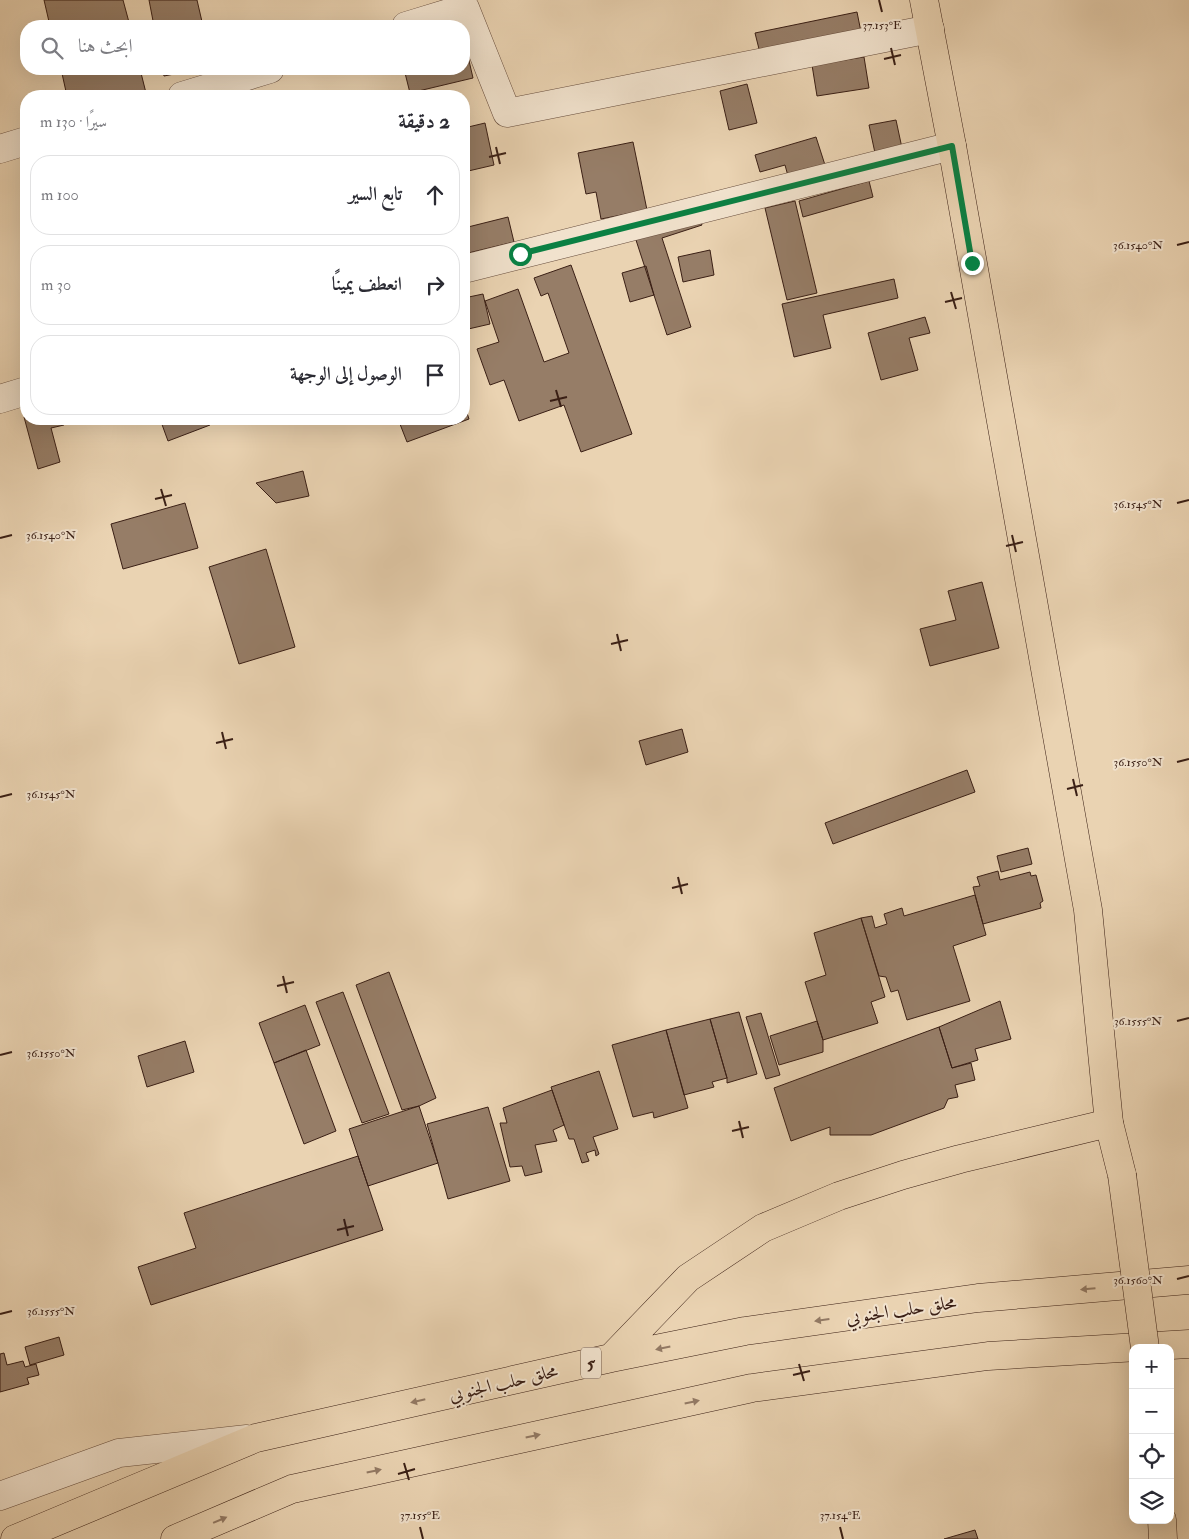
<!DOCTYPE html>
<html lang="ar">
<meta charset="utf-8">
<style>
:root{--surface:#fff;--page:#f2f2f3;--text:#2b2b33;--muted:#7c7c81;--line:#e1e1e2}
body{margin:0;font-family:"IM FELL Double Pica",Amiri,serif;background:var(--page);color:var(--text);direction:rtl}
.controls{position:absolute;right:15px;bottom:15px;display:grid;overflow:hidden;border-radius:10px;box-shadow:0 5px 20px #0002}
.controls button{width:45px;height:45px;display:grid;place-items:center;padding:0;border:0;border-bottom:1px solid var(--line);background:var(--surface);color:var(--text);font:25px sans-serif}
.stop{position:absolute;width:15px;height:15px;margin:-11px;border:4px solid #0b8043;border-radius:50%;background:#fff}
.stop.end{background:#0b8043;border-color:#fff;box-shadow:0 1px 5px #0008}
.list{margin:0;padding:0;list-style:none}
h2{display:flex;justify-content:space-between;align-items:center;height:65px;margin:0;padding:0 20px;font-size:21px}
h2 small{font-size:16px;font-weight:400;color:var(--muted)}
.list li{display:grid;grid-template-columns:32px 1fr auto;gap:15px;align-items:center;box-sizing:border-box;height:80px;margin:0 10px 10px;padding:0 10px;border:1px solid var(--line);border-radius:20px}
.list b{display:block;font-size:19px;white-space:nowrap}
.list em{font-size:16px;font-style:normal;color:var(--muted)}
.icon{flex:none;width:28px;height:28px;fill:none;stroke:currentColor;stroke-width:2;stroke-linecap:round;stroke-linejoin:round}
.map{position:relative;flex:none;width:1189px;height:1539px;overflow:hidden;direction:ltr}
.search{position:absolute;background:var(--surface);box-shadow:0 5px 20px #0002;left:20px;top:20px;width:450px;height:55px;display:flex;align-items:center;gap:12px;box-sizing:border-box;padding:0 18px;border-radius:20px;color:var(--muted);font-size:19px}
.panel{position:absolute;background:var(--surface);box-shadow:0 5px 20px #0002;left:20px;top:90px;width:450px;height:335px;border-radius:20px;direction:rtl}
.map>svg:first-child{display:block}
</style>
<div class="map">
<svg width="1189" height="1539" viewBox="0 0 1189 1539">
<rect width="100%" height="100%" fill="#ead3b2"/>
<filter id="stains"><feTurbulence type="fractalNoise" baseFrequency=".004" numOctaves="4"/><feColorMatrix values="0 0 0 0 .2 0 0 0 0 .09 0 0 0 0 .02 0 0 0 .5 -.17"/></filter>
<radialGradient id="worn" r=".72"><stop offset=".6" stop-color="#630" stop-opacity="0"/><stop offset="1" stop-color="#630" stop-opacity=".3"/></radialGradient>
<path fill="#967d67" stroke="#3a1f15" d="M44,0h79l7,26h-80z
M149,0h48l6,26h-49z
M857,12l4,20 -101,21 -5,-20z
M464,39l9,39 -63,15 -6,-24h60z
M864,57l5,31 -52,8 -5,-31z
M61,69h79l6,24 -16,3h-63z
M162,69h38l-36,7z
M747,84l10,39 -28,7 -9,-39z
M896,120l6,28 -27,5 -6,-28z
M485,123l9,42 -30,7v-44z
M816,137l9,28 -37,11 -3,-11 -25,7 -5,-17z
M633,142l14,68 -46,9 -5,-27 -10,2 -8,-41z
M869,181l4,16 -70,20 -4,-16z
M795,201l22,92 -30,7 -22,-92z
M508,217l6,25 -50,12v-26z
M699,217l3,8 -40,13 29,89 -24,8 -32,-98z
M710,250l4,25 -31,7 -5,-25z
M571,265l61,169 -51,18 -17,-47 -45,16 -15,-41 -14,5 -13,-36 22,-7 -14,-41 33,-12 26,73 25,-9 -21,-60 -7,3 -7,-18z
M646,266l8,29 -24,7 -8,-29z
M894,279l4,19 -75,17 8,33 -37,9 -12,-53z
M483,294l7,30 -26,6v-32z
M925,317l5,16 -21,5 9,32 -37,10 -13,-47z
M464,404l5,15 -62,23 -9,-23h66z
M24,417h2v2h36l2,6 -13,3 9,34 -22,7z
M160,419h48l2,6 -42,16z
M303,471l6,25 -33,7 -20,-20z
M185,503l13,45 -75,21 -12,-45z
M266,549l29,98 -56,17 -30,-97z
M982,582l17,66 -69,18 -10,-37 36,-9 -8,-29z
M682,729l6,23 -42,13 -7,-24z
M967,770l8,22 -142,52 -8,-21z
M1028,848l4,16 -31,8 -4,-16z
M998,871l2,9 30,-8 1,4 5,-1 7,26 -3,2 1,5 -58,16 -10,-37 7,-1 -3,-9z
M975,895l11,40 -33,11 17,55 -63,19 -9,-30 -7,2 -5,-15 -7,-1 -18,-58 11,-2 3,12 12,-4 -3,-10 18,-6 2,8z
M861,918l24,79 -14,5 7,21 -55,17 -18,-58 21,-7 -12,-42z
M389,972l47,126 -17,8 -17,4 -46,-125z
M343,992l46,122 -27,9 -46,-121z
M1000,1001l11,38 -36,10 3,11 -26,8 -13,-41z
M305,1005l15,40 -46,18 -15,-40z
M739,1012l18,62 -30,9v-5l-17,-59z
M761,1013l19,62 -14,4 -20,-62z
M710,1019l17,59 -15,4 2,5 -30,8 -18,-65z
M817,1021l6,19v12l-44,13 -9,-29z
M939,1027l13,41 19,-5 4,17 -20,5 3,12 -10,2 -4,9 -73,27h-41v-8l-39,14 -17,-53z
M666,1030l22,78 -34,10 -1,-6 -20,5 -21,-72z
M185,1041l9,31 -47,15 -9,-31z
M306,1050l30,81 -32,13 -30,-81z
M599,1071l19,58 -25,8 6,17 -3,2 -1,-6 -9,3 3,8 -7,2 -8,-24h-5l-18,-52z
M552,1090l12,35 -11,5 4,11 -22,4 7,27 -17,4 -3,-10 -12,1 -10,-44h7l-4,-15z
M419,1106l19,57 -70,23 -19,-57z
M488,1107l22,74 -62,18 -21,-75z
M358,1156l25,74 -232,75 -13,-38 58,-19 -12,-35z
M59,1337l5,18 -34,10 -5,-18z
M4,1353l3,12 16,-4 2,6 11,-3 3,11 -12,3 2,6 -29,8v-38z
M975,1530l3,9h-34z"/>
<g fill="none" stroke-linecap="round" stroke-linejoin="round">
<defs>
<path id="minor" d="M406,26l59,-18 42,105 423,-84
M182,96l88,-27
M0,149l26,-8
M464,269l488,-123
M0,399l26,-8
M0,1496l119,-43 128,-14"/>
<path id="major" d="M924,0l28,146 136,764 21,213 13,52
M1162,1520l1,19"/>
<path id="highway" d="M611,1358l77,-80 75,-50 76,-32 64,-21 57,-16 149,-36
M15,1539l241,-101 355,-80 134,-27 233,-33 211,-18
M175,1539l117,-50 460,-101 236,-32 201,-12"/>
</defs>
<use href="#minor" stroke="#664c3c" stroke-width="29"/>
<use href="#major" stroke="#3a1f15" stroke-width="29"/>
<use href="#highway" stroke="#3a1f15" stroke-width="29"/>
<use href="#minor" stroke="#f1e2cd" stroke-width="28"/>
<use href="#major" stroke="#ead3b2" stroke-width="28"/>
<use href="#highway" stroke="#ead3b2" stroke-width="28"/>
<defs>
<path id="major-bridge" d="M1122,1175l23,173"/>
</defs>
<use href="#major-bridge" stroke="#3a1f15" stroke-width="29" stroke-linecap="butt"/>
<use href="#major-bridge" stroke="#ead3b2" stroke-width="28"/>
</g>
<defs><path id="oneway-solid" d="M-6-.8H1V-3.2L6.5 0L1 3.2V.8H-6Z" transform="scale(1.25)"/></defs>
<g fill="#927964">
<use href="#oneway-solid" transform="translate(1088 1289) rotate(175)"/>
<use href="#oneway-solid" transform="translate(822 1320) rotate(172)"/>
<use href="#oneway-solid" transform="translate(663 1348) rotate(168)"/>
<use href="#oneway-solid" transform="translate(418 1401) rotate(167)"/>
<use href="#oneway-solid" transform="translate(692 1402) rotate(-12)"/>
<use href="#oneway-solid" transform="translate(533 1436) rotate(-12)"/>
<use href="#oneway-solid" transform="translate(374 1471) rotate(-12)"/>
<use href="#oneway-solid" transform="translate(220 1520) rotate(-23)"/>
</g>
<g fill="none" stroke-linecap="round" stroke-linejoin="round">
<path stroke="#0b8043" stroke-width="6" d="M520,254l432,-108 20,117"/>
</g>
<path fill="none" stroke="#3a1f15" stroke-width="2" d="M879,0l3,12M891,48l4,17M884,59l17,-4M496,147l4,17M489,157l17,-4M1177,245l12,-3M951,292l5,17M945,302l17,-4M556,390l5,17M550,401l17,-4M161,489l5,17M155,499l17,-4M1177,503l12,-3M1012,535l4,17M0,538l12,-3M1006,546l17,-4M617,634l4,17M611,644l17,-4M222,732l4,17M216,743l17,-4M1177,762l12,-3M1073,779l4,17M1067,789l16,-4M0,797l12,-3M678,877l4,17M672,888l16,-4M283,976l4,17M277,986l17,-4M1177,1021l12,-3M0,1055l12,-3M739,1121l4,17M732,1131l17,-4M344,1219l4,17M337,1230l17,-4M1177,1279l12,-3M0,1314l12,-3M799,1364l5,17M793,1375l17,-4M404,1463l5,17M398,1474l17,-5M420,1527l3,12M840,1527l3,12"/>
<g text-anchor="middle" stroke-width="4" stroke-linejoin="round" paint-order="stroke">
<rect fill="#f1e2cd" stroke="#715a4c" stroke-width="1" x="581" y="1347.5" width="20" height="31" rx="4"/>
<g font-size="18" font-weight="bold" fill="#3a1f15">
<text x="591" y="1369">5</text>
</g>
<g font-size="19" fill="#3a1f15" stroke="#f1e2cd">
<text transform="translate(901 1309) rotate(-8)" y="7">محلق حلب الجنوبي</text>
<text transform="translate(503 1382) rotate(-13)" y="7">محلق حلب الجنوبي</text>
</g>
</g>
<g font-size="12" text-anchor="middle" fill="#3a1f15" stroke="#f1e2cd" stroke-width="4" stroke-linejoin="round" paint-order="stroke">
<text x="882" y="29">37.153°E</text>
<text x="1138" y="249">36.1540°N</text>
<text x="1138" y="508">36.1545°N</text>
<text x="51" y="539">36.1540°N</text>
<text x="1138" y="766">36.1550°N</text>
<text x="51" y="798">36.1545°N</text>
<text x="1138" y="1025">36.1555°N</text>
<text x="51" y="1057">36.1550°N</text>
<text x="1138" y="1284">36.1560°N</text>
<text x="51" y="1315">36.1555°N</text>
<text x="420" y="1519">37.155°E</text>
<text x="840" y="1519">37.154°E</text>
</g>
<rect width="100%" height="100%" filter="url(#stains)"/>
<rect width="100%" height="100%" fill="url(#worn)"/>
</svg>
<div class="controls">
<button>+</button>
<button>−</button>
<button><svg class="icon" aria-label="locate" viewBox="0 0 24 24"><circle cx="12" cy="12" r="6"/><path d="M12 2v4M12 18v4M2 12h4M18 12h4"/></svg></button>
<button><svg class="icon" aria-label="layers" viewBox="0 0 24 24"><path d="M12 4l9 5-9 5-9-5zM3 14l9 5 9-5"/></svg></button>
</div>
<div class="stop" style="left:520px;top:254px"></div>
<div class="stop end" style="left:972px;top:263px"></div>
<div class="search"><svg class="icon" aria-label="search" viewBox="0 0 24 24"><circle cx="10" cy="10" r="6"/><path d="M15 15l6 6"/></svg>ابحث هنا</div>
<section class="panel">
<h2>2 دقيقة<small>سيرًا · 130 m</small></h2>
<ul class="list">
<li><svg class="icon" aria-label="ahead" viewBox="0 0 24 24"><path d="M12 20V5M6 11l6-6 6 6"/></svg><div><b>تابع السير</b></div><em>100 m</em></li>
<li><svg class="icon" aria-label="right" viewBox="0 0 24 24"><path d="M7 20v-9h11M14 6l5 5-5 5"/></svg><div><b>انعطف يمينًا</b></div><em>30 m</em></li>
<li><svg class="icon" aria-label="arrive" viewBox="0 0 24 24"><path d="M6 21V4h12l-3 4 3 4H6"/></svg><div><b>الوصول إلى الوجهة</b></div></li>
</ul>
</section>
</div>
